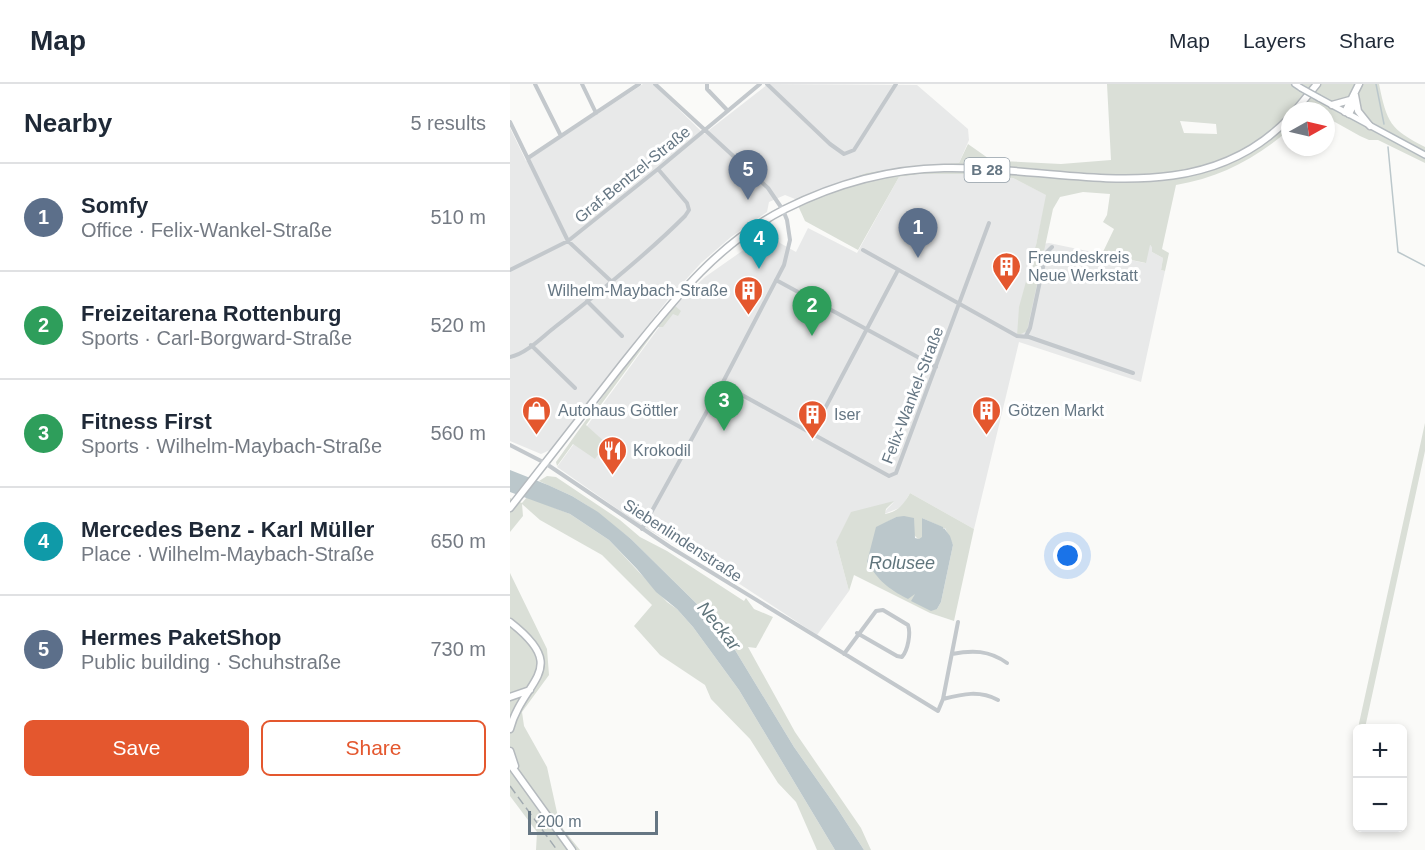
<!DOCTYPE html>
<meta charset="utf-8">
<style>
:root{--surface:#fff;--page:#f2f2f3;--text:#1f2937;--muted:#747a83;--line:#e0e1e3;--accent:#e4572e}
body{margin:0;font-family:Helvetica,sans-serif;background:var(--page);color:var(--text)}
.controls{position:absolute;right:18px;bottom:18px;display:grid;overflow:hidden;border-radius:9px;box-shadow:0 3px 9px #0003}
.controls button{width:54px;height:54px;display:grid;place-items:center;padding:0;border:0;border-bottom:2px solid var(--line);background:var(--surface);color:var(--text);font:30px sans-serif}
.compass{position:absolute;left:771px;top:18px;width:54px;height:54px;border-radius:50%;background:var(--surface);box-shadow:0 3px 9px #0003;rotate:82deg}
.scale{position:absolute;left:18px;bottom:15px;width:130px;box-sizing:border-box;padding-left:6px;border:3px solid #657683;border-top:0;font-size:16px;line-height:21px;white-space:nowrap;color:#657683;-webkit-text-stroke:4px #fff;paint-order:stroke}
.you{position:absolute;left:558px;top:472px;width:21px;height:21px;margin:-15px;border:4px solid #fff;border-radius:50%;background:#1a73e8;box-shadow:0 0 0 9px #1a73e833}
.badge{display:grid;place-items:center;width:39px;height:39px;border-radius:50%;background:var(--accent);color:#fff;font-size:20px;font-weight:700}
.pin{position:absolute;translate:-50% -50px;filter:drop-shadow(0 2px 3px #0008)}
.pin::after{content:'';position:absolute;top:32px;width:21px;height:18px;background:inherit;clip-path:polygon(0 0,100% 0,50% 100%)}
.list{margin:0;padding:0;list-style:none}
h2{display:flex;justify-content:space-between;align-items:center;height:78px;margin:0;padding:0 24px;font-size:26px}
h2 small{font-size:20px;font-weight:400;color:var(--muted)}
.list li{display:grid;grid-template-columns:39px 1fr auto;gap:18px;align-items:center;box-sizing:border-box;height:108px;padding:0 24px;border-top:2px solid var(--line)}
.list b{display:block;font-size:22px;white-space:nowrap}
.list p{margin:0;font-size:20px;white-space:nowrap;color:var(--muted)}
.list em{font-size:20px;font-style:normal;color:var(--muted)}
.actions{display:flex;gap:12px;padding:18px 24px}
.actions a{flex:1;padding:14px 0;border:2px solid var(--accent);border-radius:9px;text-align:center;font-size:21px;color:var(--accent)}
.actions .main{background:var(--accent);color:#fff}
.map{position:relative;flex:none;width:915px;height:766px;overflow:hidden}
header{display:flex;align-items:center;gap:36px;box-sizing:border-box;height:84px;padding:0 30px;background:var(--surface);border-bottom:2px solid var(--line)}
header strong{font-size:28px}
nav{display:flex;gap:33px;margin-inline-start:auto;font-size:21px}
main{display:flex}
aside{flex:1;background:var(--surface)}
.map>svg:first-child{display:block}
</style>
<header>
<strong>Map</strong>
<nav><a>Map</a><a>Layers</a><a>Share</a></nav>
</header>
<main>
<aside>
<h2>Nearby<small>5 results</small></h2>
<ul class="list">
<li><span class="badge" style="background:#5c6f8a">1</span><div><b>Somfy</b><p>Office · Felix-Wankel-Straße</p></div><em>510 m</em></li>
<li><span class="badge" style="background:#2e9e5b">2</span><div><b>Freizeitarena Rottenburg</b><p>Sports · Carl-Borgward-Straße</p></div><em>520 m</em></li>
<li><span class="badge" style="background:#2e9e5b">3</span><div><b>Fitness First</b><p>Sports · Wilhelm-Maybach-Straße</p></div><em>560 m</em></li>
<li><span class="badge" style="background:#0f9aa8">4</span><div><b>Mercedes Benz - Karl Müller</b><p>Place · Wilhelm-Maybach-Straße</p></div><em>650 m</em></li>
<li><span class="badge" style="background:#5c6f8a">5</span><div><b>Hermes PaketShop</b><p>Public building · Schuhstraße</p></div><em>730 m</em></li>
</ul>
<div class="actions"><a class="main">Save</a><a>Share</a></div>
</aside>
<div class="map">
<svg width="915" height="766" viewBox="0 0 915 766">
<rect width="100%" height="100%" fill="#fafaf8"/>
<path fill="#e8e9e9" d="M133,0h10l51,50 64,-50 149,1 51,44 1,11 -10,23 -50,3 -43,7 -71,26 -10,-4 -16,7 -2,10 -36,25 -30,26 -31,34 -120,153 -9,4 -31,-13v-313l16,33z
M411,90h41l51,4 34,17 -11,50 13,-2 96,20 4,-18 3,1v6l11,6 -2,12 4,1 -24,111 -122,-40 -45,187 -64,-36 -8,14 -18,7 3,-5 7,-7 -58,40 13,49 -32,44 -82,-54 -96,-57 -82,-57 116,-159 32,-31 67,-47 8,13 16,9 12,-24 49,25 42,-76z"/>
<path fill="#dadfd7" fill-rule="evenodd" d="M597,0h272c8,39 11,45 46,63v16l-47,-23h-9l-9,-4 -34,-19v-6h-36v18c-33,29 -70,49 -114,56l-14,64 7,4 -4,18 -4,-1 2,-12 -11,-6v-5l-2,-2 -4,18 -44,-9 12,-25 -11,-7 4,-7 3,-21 -27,-2 -23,5 -7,12 -26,122 -10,5 2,-29 17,-62 10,-50 -33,-17 -51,-4h-41l-22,3 -41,73 -53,-29 -10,-22 71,-26 43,-7 50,-3 9,-19 27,19 6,-2 60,3 50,-4zM670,37l36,3 1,10 -33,-1z
M164,221l7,6 -3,5 -5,-2 -10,13h-5l-72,98 20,18 -11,16 -22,-15 -16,22 -1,-4 77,-108z
M915,339v28l-60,277h-7z
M37,392l9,1 64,43 20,17 27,14 77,50 2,-3 8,11 19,8 -17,31 -8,-1 47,85 66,96 10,22h-7l-27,-42 -43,-61 -62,-102 -30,-36 -71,-70 -43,-33 -16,-10 -33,-15z
M400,409l64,36 -20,92 -24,-8 -76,-38 -5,16 -13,-49 15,-30 43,-11 -8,8 -1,5c13,-2 19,-10 25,-21zM386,433l23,23 3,-2v-20l20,9v2l3,-1 8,17 -12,57 -4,7 -25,-9 4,-7 -3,1 -26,-72z
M17,413l43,17 39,26 58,62 10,7 16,18 46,63 96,160h-18l-21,-48 -18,-19 -28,-44 -39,-40 -6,-14 -45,-30 -26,-29 18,-21 -50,-50 -62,-35 -18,-16 1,12 -13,16v-34l12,5z
M0,489l37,76 2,26 -27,37 2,14 23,41 11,50 5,12 17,21h-44l1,-18 -27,-36z"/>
<path fill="#bbc7cb" d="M0,386l38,15 24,11 26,16 33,27 71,70 30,36 62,102 43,61 27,42h-29l-96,-160 -46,-63 -16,-18 -21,-17 -19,-23 -28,-29 -39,-26 -60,-22z
M394,432l10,2 1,20 4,1 3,-2v-19l21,9v2l1,-1 6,8 3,9 -12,57 -4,7 -6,2 -20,-10 4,-7 -7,5c-21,-11 -29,-18 -41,-37l9,-35 20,-10z"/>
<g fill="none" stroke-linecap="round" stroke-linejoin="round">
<path stroke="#bbc7cb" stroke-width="1.5" d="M866,0l8,40
M878,63l10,105 27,14"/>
<defs>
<path id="secondary" d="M785,0l6,4
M809,14l106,57"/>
<path id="primary" d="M845,11l3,16 12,15
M822,21l18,-5
M785,27l22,-27
M835,28l14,-28
M839,30l6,-12
M0,424c37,-47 73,-94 110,-141 49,-61 94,-122 165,-158 50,-25 104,-40 159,-41 116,-3 253,48 346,-51
M0,538c62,48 13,57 0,107
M0,613l20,-7
M0,667l5,15
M0,680l62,86"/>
</defs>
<use href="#secondary" stroke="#b3babf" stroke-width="8"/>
<use href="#primary" stroke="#b5babe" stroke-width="9"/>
<path stroke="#c3c8cc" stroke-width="4" d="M25,0l26,52
M72,0l14,29
M197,0v5l20,21
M257,0l63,60 14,10 10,-4 42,-66
M0,38l58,119 44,41
M18,74l111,-74
M353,166l154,86 12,1 104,36
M0,186l58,-29 90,-72 102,-85
M266,196l160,87
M77,217l35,35
M516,252l4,-8 16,-75 6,-6
M21,261l44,43
M0,273c16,-3 32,-20 45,-30 45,-35 90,-71 130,-111l4,-6 -2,-7 -29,-34
M212,300l167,92 7,-3 93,-250
M302,349l86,-163
M0,361l35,18 125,84 268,164 5,-12 15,-77
M132,445l80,-145 62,-119 6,-25 -3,-20 -4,-10 -15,-22 -113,-104
M334,570l32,-43 7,-1 25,15c3,8 0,25 -6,32l-5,-1 -40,-23
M442,570c20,-4 37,-4 55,9
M433,615c20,-5 36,-9 55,1"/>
<use href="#secondary" stroke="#fff" stroke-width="5"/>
<use href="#primary" stroke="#fff" stroke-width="6"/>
<path stroke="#a2aab0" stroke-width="1.5" stroke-dasharray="9 4.5" stroke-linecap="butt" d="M0,702l47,64"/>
<defs>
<path id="secondary-bridge" d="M791,4l18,10"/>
</defs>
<use href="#secondary-bridge" stroke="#b3babf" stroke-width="8" stroke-linecap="butt"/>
<use href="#secondary-bridge" stroke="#fff" stroke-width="5"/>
</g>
<defs>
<symbol id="building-pin" viewBox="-11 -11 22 30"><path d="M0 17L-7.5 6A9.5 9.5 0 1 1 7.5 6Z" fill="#e4572e" stroke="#fff"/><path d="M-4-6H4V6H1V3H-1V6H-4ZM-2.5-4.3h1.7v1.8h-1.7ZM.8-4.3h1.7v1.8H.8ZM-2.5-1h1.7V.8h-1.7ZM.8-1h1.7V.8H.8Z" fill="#fff"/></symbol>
<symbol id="shop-pin" viewBox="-11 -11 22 30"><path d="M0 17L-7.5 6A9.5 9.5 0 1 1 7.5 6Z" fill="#e4572e" stroke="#fff"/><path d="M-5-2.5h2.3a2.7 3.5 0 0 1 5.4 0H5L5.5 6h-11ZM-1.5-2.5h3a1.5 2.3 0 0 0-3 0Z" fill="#fff"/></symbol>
<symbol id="restaurant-pin" viewBox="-11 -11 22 30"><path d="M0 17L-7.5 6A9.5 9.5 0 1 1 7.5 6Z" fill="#e4572e" stroke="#fff"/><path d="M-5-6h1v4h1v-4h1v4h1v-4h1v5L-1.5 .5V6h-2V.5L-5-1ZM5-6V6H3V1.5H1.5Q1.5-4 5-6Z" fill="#fff"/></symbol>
</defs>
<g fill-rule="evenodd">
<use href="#building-pin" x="480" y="166" width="33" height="45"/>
<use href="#building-pin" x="222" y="190" width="33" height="45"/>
<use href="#shop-pin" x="10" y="310" width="33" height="45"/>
<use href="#building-pin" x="460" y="310" width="33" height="45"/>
<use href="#building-pin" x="286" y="314" width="33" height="45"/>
<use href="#restaurant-pin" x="86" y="350" width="33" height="45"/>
</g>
<g text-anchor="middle" stroke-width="6" stroke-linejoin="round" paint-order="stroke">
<rect fill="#fff" stroke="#939fa8" stroke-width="1.5" x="454.5" y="74" width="45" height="24" rx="4.5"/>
<g font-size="15" font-weight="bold" fill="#657683">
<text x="477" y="91">B 28</text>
</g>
<g font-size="16" fill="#657683" stroke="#fff">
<text transform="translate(122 90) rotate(-39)" y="6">Graf-Bentzel-Straße</text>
<text transform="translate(402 311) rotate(-69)" y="6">Felix-Wankel-Straße</text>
<text transform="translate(173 456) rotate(33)" y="6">Siebenlindenstraße</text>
</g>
<g font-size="16" fill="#657683" stroke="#fff" text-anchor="start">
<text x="518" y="179">Freundeskreis<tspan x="518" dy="18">Neue Werkstatt</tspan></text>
<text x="218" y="212" text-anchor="end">Wilhelm-Maybach-Straße</text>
<text x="48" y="332">Autohaus Göttler</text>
<text x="498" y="332">Götzen Markt</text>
<text x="324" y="336">Iser</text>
<text x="123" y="372">Krokodil</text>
</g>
<g font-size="18" font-style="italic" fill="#60757c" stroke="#fff">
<text x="392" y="485">Rolusee</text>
<text transform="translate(209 542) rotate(51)" y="6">Neckar</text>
</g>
</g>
</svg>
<div class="controls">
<button>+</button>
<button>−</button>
</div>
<svg class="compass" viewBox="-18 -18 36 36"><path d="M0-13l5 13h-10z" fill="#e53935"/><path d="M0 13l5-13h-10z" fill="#747a83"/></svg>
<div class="scale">200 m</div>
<div class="you"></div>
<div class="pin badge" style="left:408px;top:174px;background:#5c6f8a">1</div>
<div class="pin badge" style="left:302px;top:252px;background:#2e9e5b">2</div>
<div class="pin badge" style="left:214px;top:347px;background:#2e9e5b">3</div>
<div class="pin badge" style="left:249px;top:185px;background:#0f9aa8">4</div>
<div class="pin badge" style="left:238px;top:116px;background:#5c6f8a">5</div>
</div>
</main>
